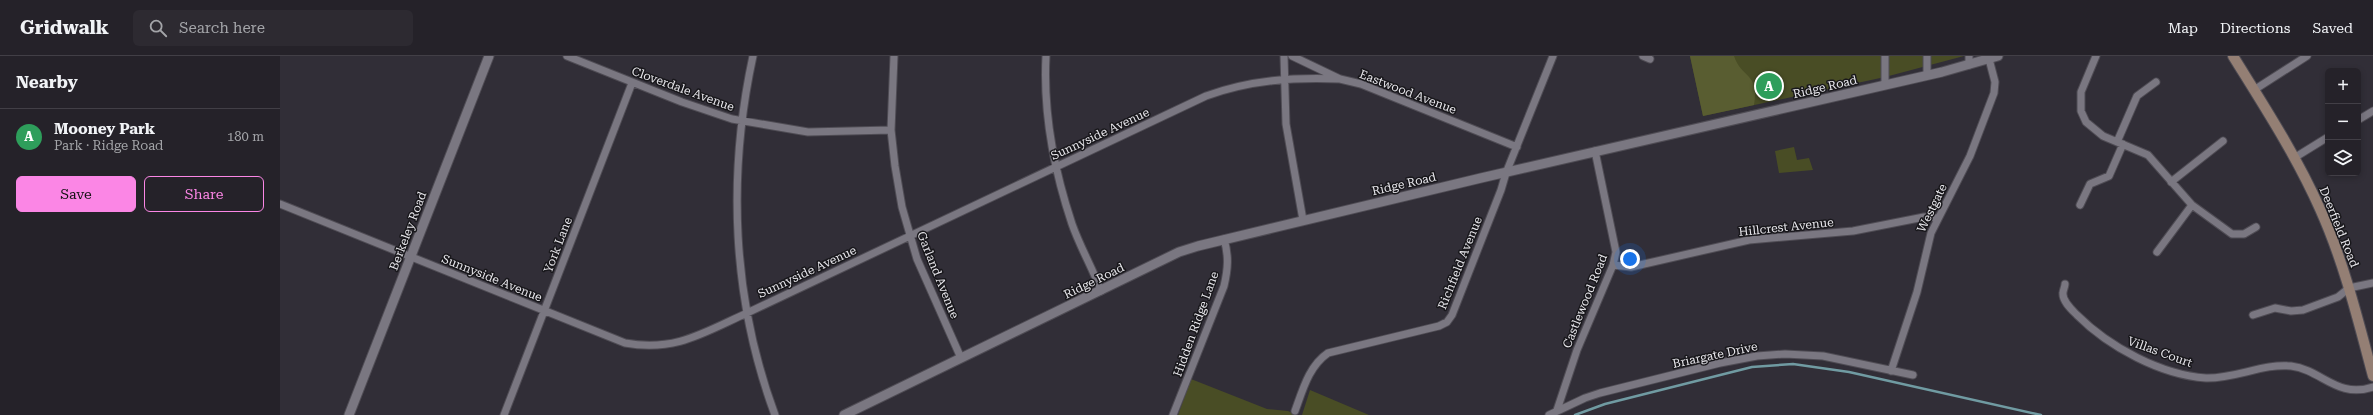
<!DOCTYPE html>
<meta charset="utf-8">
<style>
:root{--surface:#252229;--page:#2d2a31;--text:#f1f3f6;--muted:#a3a4a8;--line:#423f46;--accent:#fb86e5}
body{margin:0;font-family:"Roboto Serif",serif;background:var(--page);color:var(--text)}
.controls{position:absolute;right:12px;top:12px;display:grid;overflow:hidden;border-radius:6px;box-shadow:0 2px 6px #0003}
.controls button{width:36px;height:36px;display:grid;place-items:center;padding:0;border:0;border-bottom:1px solid var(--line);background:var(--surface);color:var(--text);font:20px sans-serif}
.you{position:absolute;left:1350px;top:203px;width:14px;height:14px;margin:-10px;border:3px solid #fff;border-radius:50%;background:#1a73e8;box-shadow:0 0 0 6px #1a73e833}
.badge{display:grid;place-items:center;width:26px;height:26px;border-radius:50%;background:var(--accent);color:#fff;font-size:13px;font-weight:700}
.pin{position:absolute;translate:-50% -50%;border:2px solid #fff;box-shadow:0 1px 4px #0006}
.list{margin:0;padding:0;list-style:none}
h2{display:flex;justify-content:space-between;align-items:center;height:52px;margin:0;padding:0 16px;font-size:17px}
h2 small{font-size:13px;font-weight:400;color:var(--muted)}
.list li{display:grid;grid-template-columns:26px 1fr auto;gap:12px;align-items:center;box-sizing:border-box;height:56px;padding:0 16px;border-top:1px solid var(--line)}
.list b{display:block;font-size:15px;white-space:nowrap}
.list p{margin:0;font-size:13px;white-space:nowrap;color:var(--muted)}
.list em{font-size:13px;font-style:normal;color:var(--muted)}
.actions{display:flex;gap:8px;padding:12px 16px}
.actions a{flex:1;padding:9px 0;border:1px solid var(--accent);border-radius:6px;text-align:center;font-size:14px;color:var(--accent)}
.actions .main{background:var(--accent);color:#111}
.icon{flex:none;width:22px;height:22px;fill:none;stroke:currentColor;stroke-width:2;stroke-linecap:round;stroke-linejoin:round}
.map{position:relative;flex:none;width:2093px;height:359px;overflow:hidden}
header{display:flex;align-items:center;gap:24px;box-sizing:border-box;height:56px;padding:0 20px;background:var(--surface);border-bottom:1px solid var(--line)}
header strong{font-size:19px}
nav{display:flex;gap:22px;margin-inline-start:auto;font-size:14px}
.search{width:280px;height:36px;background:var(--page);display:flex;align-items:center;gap:10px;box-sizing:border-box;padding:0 14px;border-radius:6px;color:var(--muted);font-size:15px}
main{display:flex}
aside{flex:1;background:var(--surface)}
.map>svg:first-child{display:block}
</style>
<header>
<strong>Gridwalk</strong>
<div class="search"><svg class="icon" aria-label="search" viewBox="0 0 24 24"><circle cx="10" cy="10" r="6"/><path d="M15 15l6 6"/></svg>Search here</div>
<nav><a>Map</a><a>Directions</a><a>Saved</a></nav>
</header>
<main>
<aside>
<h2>Nearby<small></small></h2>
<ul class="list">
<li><span class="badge" style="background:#2e9e5b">A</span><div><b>Mooney Park</b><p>Park · Ridge Road</p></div><em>180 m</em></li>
</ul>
<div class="actions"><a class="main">Save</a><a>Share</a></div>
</aside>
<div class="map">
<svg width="2093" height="359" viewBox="0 0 2093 359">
<rect width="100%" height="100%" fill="#312e37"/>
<path fill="#494d25" d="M1410,0h274l-79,21 -182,39z
M1514,91l3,13 12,-2 4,12 -34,3 -4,-22z
M911,323l76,30 21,2 9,4h-119z
M1030,334l59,25h-67z"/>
<path fill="#595d31" d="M1410,0h44c7,22 26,17 20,49l-51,11z"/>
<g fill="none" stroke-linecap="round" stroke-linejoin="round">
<path stroke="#709ba2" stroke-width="2.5" d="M1295,359l30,-11 147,-37 41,-3 56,8 192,43"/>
<defs>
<path id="minor" d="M287,0l115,46 50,17 76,13 83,-2
M473,0c-26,120 -21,243 22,359
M614,0l-3,74 4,36 7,41 15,52 44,99
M766,0c-3,57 8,114 26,168 8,23 21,45 29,67
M1004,0l2,68 17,96
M1012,0l48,23 21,5 156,63
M1363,0l7,3
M1647,0v19
M1816,0l-15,36v19l5,11 17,14 45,19 44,50 40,29h12l12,-7
M1689,9v-9
M1605,29v-29
M1974,34l53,-34
M2078,64l15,-9
M1837,86l20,-46 19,-14
M2014,102l34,-21
M1891,126l52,-41
M0,148l345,139c50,9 78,-10 122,-30l459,-217c44,-16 88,-19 134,-17
M1800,149l10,-21 19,-8 14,-32
M1877,196l35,-47
M1333,209l18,2 118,-27 104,-9 71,-14 14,1
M1785,228c0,3 -2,6 -2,9 -1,8 9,17 14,22 32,32 84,60 129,63 28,1 58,-15 85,-12 31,4 46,33 82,21
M1973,259l22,-7 16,3 12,-1 35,-13 11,-9 24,-5
M1611,315l26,-79 14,-59 39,-77 24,-63 1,-11 -6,-23
M1277,354l20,-60 36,-85 3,-13 -21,-101
M1015,355c8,-22 14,-45 33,-58l111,-27 8,-4 5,-7 49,-125 5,-17 47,-117
M224,359l128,-332
M893,359l51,-129c4,-17 5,-30 0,-47
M1269,359l36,-17 15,-5 120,-30 37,-7 28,-2 38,2 90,19"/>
<path id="tertiary" d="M69,359l140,-359
M564,359l335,-163 19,-6 283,-68 461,-106 56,-16"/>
<path id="secondary" d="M1953,0c31,50 63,99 87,153 24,53 38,111 53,167"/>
</defs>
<use href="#minor" stroke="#4f4c54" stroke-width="9"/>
<use href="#tertiary" stroke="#4f4c54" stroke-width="11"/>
<use href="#secondary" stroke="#4f4c54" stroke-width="12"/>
<use href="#minor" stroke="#7a7781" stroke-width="7"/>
<use href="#tertiary" stroke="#7a7781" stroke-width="9"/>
<use href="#secondary" stroke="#947f74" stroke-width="10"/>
</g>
<g text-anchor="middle" stroke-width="3" stroke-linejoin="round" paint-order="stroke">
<g font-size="12" fill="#e8e7ec" stroke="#18171b">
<text transform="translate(1545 31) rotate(-13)" y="4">Ridge Road</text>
<text transform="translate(403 33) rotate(20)" y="4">Cloverdale Avenue</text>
<text transform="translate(1128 36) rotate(21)" y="4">Eastwood Avenue</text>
<text transform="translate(820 78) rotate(-25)" y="4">Sunnyside Avenue</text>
<text transform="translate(1124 128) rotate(-13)" y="4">Ridge Road</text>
<text transform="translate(1652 152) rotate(-64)" y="4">Westgate</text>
<text transform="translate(1506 171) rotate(-6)" y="4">Hillcrest Avenue</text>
<text transform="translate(2059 171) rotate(68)" y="4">Deerfield Road</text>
<text transform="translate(128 175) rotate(-69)" y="4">Berkeley Road</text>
<text transform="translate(278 189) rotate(-69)" y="4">York Lane</text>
<text transform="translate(1180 207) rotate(-68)" y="4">Richfield Avenue</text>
<text transform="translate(527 216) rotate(-25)" y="4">Sunnyside Avenue</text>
<text transform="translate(658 219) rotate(68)" y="4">Garland Avenue</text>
<text transform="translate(212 222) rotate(22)" y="4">Sunnyside Avenue</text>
<text transform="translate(814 225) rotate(-26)" y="4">Ridge Road</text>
<text transform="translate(1305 245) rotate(-68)" y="4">Castlewood Road</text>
<text transform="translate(916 268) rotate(-70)" y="4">Hidden Ridge Lane</text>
<text transform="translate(1880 296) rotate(20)" y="4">Villas Court</text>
<text transform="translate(1435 299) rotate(-12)" y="4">Briargate Drive</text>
</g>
</g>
</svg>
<div class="controls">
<button>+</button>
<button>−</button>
<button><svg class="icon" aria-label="layers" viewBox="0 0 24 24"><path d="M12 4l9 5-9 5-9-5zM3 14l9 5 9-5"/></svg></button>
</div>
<div class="you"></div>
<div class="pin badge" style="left:1489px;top:30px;background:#2e9e5b">A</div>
</div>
</main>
